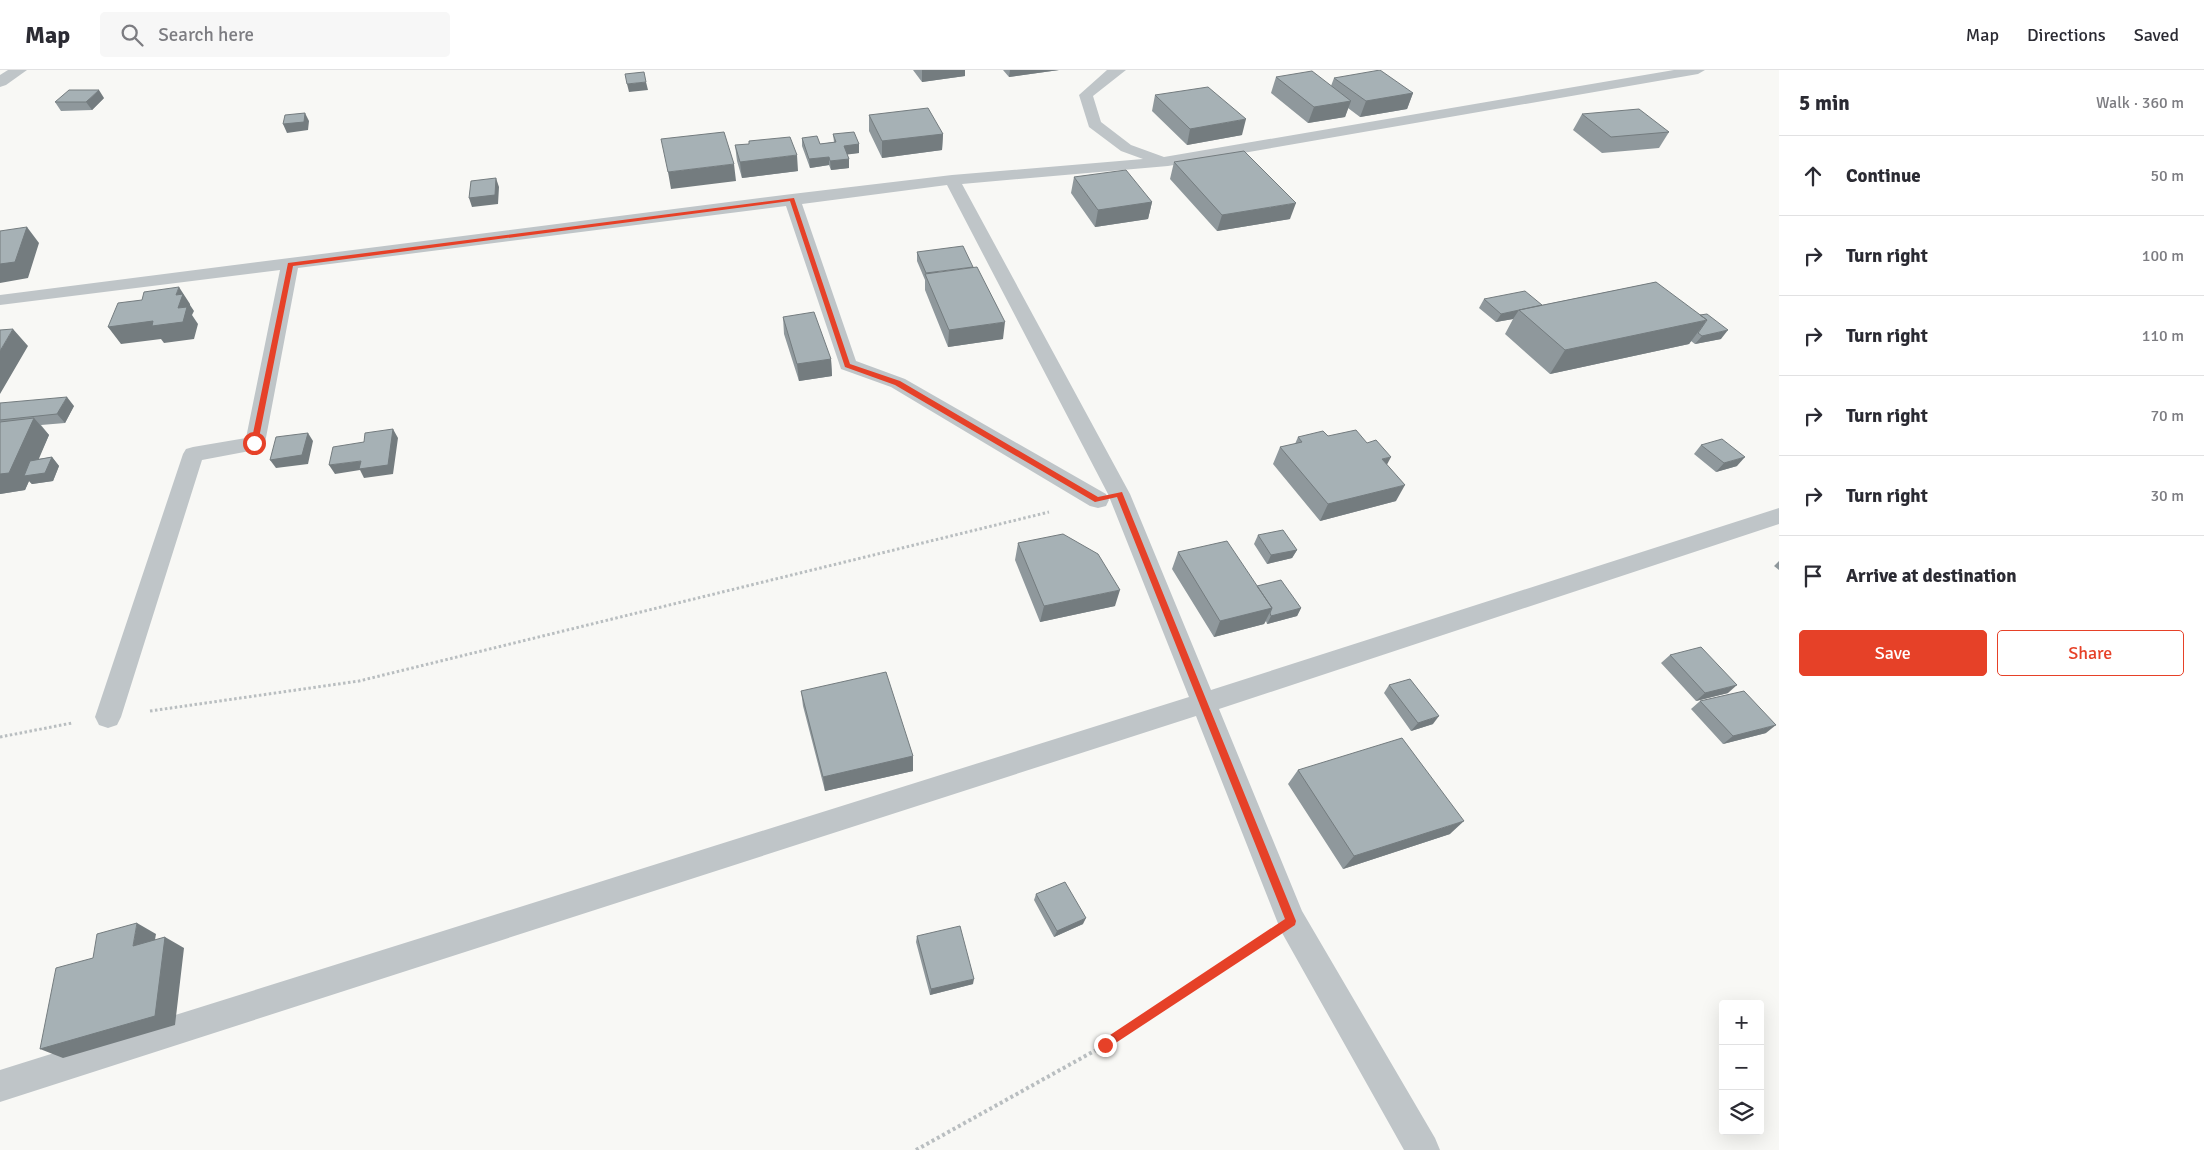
<!DOCTYPE html>
<meta charset="utf-8">
<style>
:root{--surface:#fff;--page:#f7f7f7;--text:#2b2b33;--muted:#7c7c81;--line:#e1e1e2;--accent:#e64128}
body{margin:0;font-family:Signika,sans-serif;background:var(--page);color:var(--text)}
.controls{position:absolute;right:15px;bottom:15px;display:grid;overflow:hidden;border-radius:5px;box-shadow:0 5px 20px #0002}
.controls button{width:45px;height:45px;display:grid;place-items:center;padding:0;border:0;border-bottom:1px solid var(--line);background:var(--surface);color:var(--text);font:25px sans-serif}
.stop{position:absolute;width:15px;height:15px;margin:-11px;border:4px solid #e64128;border-radius:50%;background:#fff}
.stop.end{background:#e64128;border-color:#fff;box-shadow:0 1px 5px #0008}
.list{margin:0;padding:0;list-style:none}
h2{display:flex;justify-content:space-between;align-items:center;height:65px;margin:0;padding:0 20px;font-size:21px}
h2 small{font-size:16px;font-weight:400;color:var(--muted)}
.list li{display:grid;grid-template-columns:32px 1fr auto;gap:15px;align-items:center;box-sizing:border-box;height:80px;padding:0 20px;border-top:1px solid var(--line)}
.list b{display:block;font-size:19px;white-space:nowrap}
.list em{font-size:16px;font-style:normal;color:var(--muted)}
.actions{display:flex;gap:10px;padding:15px 20px}
.actions a{flex:1;padding:11px 0;border:1px solid var(--accent);border-radius:5px;text-align:center;font-size:18px;color:var(--accent)}
.actions .main{background:var(--accent);color:#fff}
.icon{flex:none;width:28px;height:28px;fill:none;stroke:currentColor;stroke-width:2;stroke-linecap:round;stroke-linejoin:round}
.map{position:relative;flex:none;width:1779px;height:1080px;overflow:hidden}
header{display:flex;align-items:center;gap:30px;box-sizing:border-box;height:70px;padding:0 25px;background:var(--surface);border-bottom:1px solid var(--line)}
header strong{font-size:24px}
nav{display:flex;gap:28px;margin-inline-start:auto;font-size:18px}
.search{width:350px;height:45px;background:var(--page);display:flex;align-items:center;gap:12px;box-sizing:border-box;padding:0 18px;border-radius:5px;color:var(--muted);font-size:19px}
main{display:flex}
aside{flex:1;background:var(--surface)}
.map>svg:first-child{display:block}
</style>
<header>
<strong>Map</strong>
<div class="search"><svg class="icon" aria-label="search" viewBox="0 0 24 24"><circle cx="10" cy="10" r="6"/><path d="M15 15l6 6"/></svg>Search here</div>
<nav><a>Map</a><a>Directions</a><a>Saved</a></nav>
</header>
<main>
<div class="map">
<svg width="1779" height="1080" viewBox="0 0 1779 1080">
<rect width="100%" height="100%" fill="#f8f8f5"/>
<g fill="none" stroke-linecap="round" stroke-linejoin="round">
<path stroke="#b9bec0" stroke-width="3" stroke-dasharray="2.5 2.5" stroke-linecap="butt" d="M150,641l209,-30 690,-169
M0,667l72,-14"/>
<path stroke="#b9bec0" stroke-width="4" stroke-dasharray="3 3" stroke-linecap="butt" d="M916,1080l189,-105 154,-103"/>
<path fill="#bfc5c8" fill-rule="evenodd" d="M1107,0h19l-33,26 8,26 30,23 33,12 510,-87h31l-7,4 -530,92 -206,18 168,310 81,196 568,-182v16l-560,185 83,202 133,227 5,12h-36l-123,-219 -85,-215 -1196,386v-32l1189,-373 -81,-203 -161,-309 -145,19 54,157 49,18 201,115 3,6 -3,6 -8,2 -8,-2 -199,-119 -50,-18 -55,-163 -488,62 -33,175 -3,5 -7,2 -53,10 -81,257 -4,8 -9,3 -9,-3 -4,-8 88,-263 3,-5 7,-2 53,-9 34,-168 -280,35v-10l792,-101 160,-19 191,-16 -22,-8 -32,-24 -10,-32z"/>
<path fill="#bfc5c8" fill-rule="evenodd" d="M8,0h19l-21,15 -6,2v-12z"/>
</g>
<path fill="#8f989c" d="M913,0h52v6l-43,6z
M1003,0h56l-50,7z
M1276,7l55,9 3,-8 79,15 -6,16 -47,8 -12,-9 -3,9 -37,6 -37,-30z
M1155,25l87,40 -55,10 -35,-34z
M104,28l-12,12 -31,1 -6,-9z
M1582,44l87,18 -10,16 -57,5 -29,-23z
M869,45l74,19 -1,16 -60,8 -13,-27z
M833,64l26,10v9l-12,1 2,5v9l-18,2 -2,-5 -19,3 -8,-22v-8l18,6 14,-2z
M735,75l63,26 -56,7 -5,-17z
M1174,92l116,57 -73,12 -47,-52z
M1074,107l78,25 -4,17 -53,8 -24,-34z
M917,182l86,87 -55,8 -23,-57v-10l-8,-19z
M1656,212l65,57 -26,5 -4,-3 -2,3 -139,30 -45,-40 8,-15 -17,3 -17,-14 5,-9 58,6z
M783,247l48,42 1,17 -33,5 -15,-47z
M0,333l74,3 -9,17 -24,2 8,10 -11,24 14,-2 7,9 -6,15 -21,3 -3,-3 -4,9 -25,4z
M1328,366l59,29 9,36 -76,20 -47,-57 7,-17 15,-3 3,-7z
M1701,375l36,21 -21,6 -22,-18z
M1258,465l39,15 -5,8 -25,6 -13,-20z
M1018,473l97,63 -75,16 -25,-62z
M1178,482l79,34 44,22 -4,8 -30,8 -1,-3 -2,3 -50,13 -42,-68z
M1779,491v9l-5,-4z
M1670,585l58,38 -32,8 -35,-38z
M1389,615l44,39 -22,7 -27,-38z
M801,621l112,65v15l-88,20 -22,-85z
M1700,631l66,32 -43,11 -32,-35z
M1298,700l152,64 -107,35 -55,-85z
M1036,824l47,30 -29,13 -20,-37z
M917,866l56,48 -43,11 -14,-53z"/>
<path fill="#747c7f" d="M922,0h43v6l-43,6z
M1010,0h49l-50,7z
M646,12l2,8 -19,2 -2,-8z
M99,20l5,8 -12,12 -6,-8z
M1413,23l-6,16 -47,8 6,-16z
M1351,31l-6,16 -37,6 6,-16z
M305,43l4,8 -1,9 -21,3 -4,-9z
M1246,49l-4,16 -55,10 3,-16z
M943,64l-1,16 -60,8v-17z
M859,74v9l-15,2v-9z
M797,85l1,16 -56,7 -2,-16z
M829,87v8l-19,3 -1,-9z
M849,89v9l-18,2 -1,-9z
M734,94l2,17 -65,8 -3,-17z
M496,108l3,9 -1,17 -26,3 -3,-9z
M1152,132l-4,17 -53,8 3,-17z
M1296,133l-6,16 -73,12 5,-16z
M27,157l12,16 -11,35 -28,5v-19z
M179,217l11,17v1l4,6 -2,4 6,9 -4,15 -30,4 -3,-4 -40,5 -13,-17 68,-32z
M1519,240l-6,9 -17,3 5,-8z
M1707,250l-18,24 -139,30 15,-24z
M1005,252l-2,17 -55,8 1,-17z
M13,259l15,17 -28,48v-43z
M1728,260l-7,9 -26,5 7,-8z
M831,289l1,17 -33,5 -2,-17z
M67,327l7,9 -9,17 -8,-9z
M34,348l15,17 -17,40 20,-18 7,9 -6,15 -21,3 -3,-3 -4,9 -25,4v-20z
M393,359l5,9 -5,36 -29,4 -4,-8 -25,4 -6,-9 32,-4z
M308,363l5,8 -5,23 -32,4 -6,-8z
M1391,387l-9,17v-15z
M1745,387l-8,9 -21,6 8,-9z
M1405,415l-9,16 -76,20 8,-17z
M1297,480l-5,8 -25,6 4,-9z
M1120,520l-5,16 -75,16 4,-16z
M1272,538l-8,16 -50,13 6,-16z
M1301,538l-4,8 -30,8 4,-8z
M1737,615l-9,8 -32,8 9,-8z
M1439,646l-6,8 -22,7 7,-8z
M1776,655l-10,8 -43,11 10,-8z
M913,686v15l-88,20 -2,-14z
M1464,751l-14,13 -107,35 11,-13z
M1086,848l-3,6 -29,13 3,-6z
M137,853l19,11 -4,23 -19,-11z
M165,867l19,11 -9,77 -112,33 -23,-9z
M974,909l-1,5 -43,11 1,-6z"/>
<path fill="#a6b1b5" stroke="#747c7f" d="M1380,0l33,23 -47,8 -32,-23z
M1312,1l39,30 -37,6 -38,-30z
M644,2l2,10 -19,2 -2,-10z
M1208,17l38,32 -56,10 -35,-34z
M69,20h30l-13,12h-31z
M928,38l15,26 -61,7 -13,-26z
M1639,39l30,23 -58,5 -29,-23z
M305,43l-1,9 -21,2 2,-9z
M724,62l10,32 -66,8 -7,-33z
M854,62l5,12 -15,2 5,13 -19,2 -1,-4 -20,2 -7,-21 15,-2 3,8 16,-2 -3,-8z
M790,67l7,18 -57,7 -5,-17 14,-1v-3z
M1244,81l52,52 -74,12 -48,-53z
M1126,100l26,32 -54,8 -24,-33z
M496,108l-1,17 -26,3 2,-17z
M27,157l-12,35 -15,2v-33z
M963,176l10,21 -47,6 -9,-21z
M977,197l28,55 -56,8 -24,-56z
M1656,212l51,38 -142,30 -46,-40z
M179,217l-3,8 7,-1 -5,14 9,-1 -4,15 -31,4 1,-5 -45,6 10,-24 24,-3 2,-8z
M1525,221l17,14 -41,9 -17,-15z
M814,242l17,47 -34,5 -14,-47z
M1707,244l21,16 -26,6 -4,-3 9,-13 -7,-5z
M13,259l-13,22v-21z
M67,327l-10,17 -57,6v-17z
M34,348l-25,55 -9,1v-52z
M393,359l-5,36 -29,4 2,-8 -32,4 4,-18 31,-5 1,-9z
M1356,360l11,13 9,-3 15,17 -9,2 23,26 -77,19 -48,-57 22,-5 -4,-5 25,-6 5,5z
M308,363l-6,22 -32,5 6,-23z
M1722,369l23,18 -21,6 -23,-18z
M52,387l-7,16 -21,3 6,-15z
M1283,460l14,20 -26,5 -13,-20z
M1063,464l35,20 22,36 -76,16 -26,-63z
M1227,471l45,67 -52,13 -42,-69z
M1281,510l20,28 -30,8 -1,-3 2,-5 -15,-22z
M1701,577l36,38 -32,8 -35,-38z
M886,602l27,84 -90,21 -22,-86z
M1410,609l29,37 -21,7 -29,-38z
M1744,621l32,34 -43,11 -33,-35z
M1402,668l62,83 -110,35 -56,-86z
M1065,812l21,36 -29,13 -21,-37z
M137,853l-4,23 32,-9 -10,79 -115,33 16,-81 37,-10 4,-24z
M960,856l14,53 -43,10 -14,-53z"/>
<path fill="#e64128" d="M794,128l56,166 50,17 198,116 24,-5 174,429 -1,4 -190,125 -4,-1 -1,-4 1,-4 184,-122 -168,-422 -22,5 -200,-117 -50,-18 -55,-166 -497,65 -35,177 -4,3 -3,-3 37,-180z"/>
</svg>
<div class="controls">
<button>+</button>
<button>−</button>
<button><svg class="icon" aria-label="layers" viewBox="0 0 24 24"><path d="M12 4l9 5-9 5-9-5zM3 14l9 5 9-5"/></svg></button>
</div>
<div class="stop" style="left:254px;top:373px"></div>
<div class="stop end" style="left:1105px;top:975px"></div>
</div>
<aside>
<h2>5 min<small>Walk · 360 m</small></h2>
<ul class="list">
<li><svg class="icon" aria-label="ahead" viewBox="0 0 24 24"><path d="M12 20V5M6 11l6-6 6 6"/></svg><div><b>Continue</b></div><em>50 m</em></li>
<li><svg class="icon" aria-label="right" viewBox="0 0 24 24"><path d="M7 20v-9h11M14 6l5 5-5 5"/></svg><div><b>Turn right</b></div><em>100 m</em></li>
<li><svg class="icon" aria-label="right" viewBox="0 0 24 24"><path d="M7 20v-9h11M14 6l5 5-5 5"/></svg><div><b>Turn right</b></div><em>110 m</em></li>
<li><svg class="icon" aria-label="right" viewBox="0 0 24 24"><path d="M7 20v-9h11M14 6l5 5-5 5"/></svg><div><b>Turn right</b></div><em>70 m</em></li>
<li><svg class="icon" aria-label="right" viewBox="0 0 24 24"><path d="M7 20v-9h11M14 6l5 5-5 5"/></svg><div><b>Turn right</b></div><em>30 m</em></li>
<li><svg class="icon" aria-label="arrive" viewBox="0 0 24 24"><path d="M6 21V4h12l-3 4 3 4H6"/></svg><div><b>Arrive at destination</b></div></li>
</ul>
<div class="actions"><a class="main">Save</a><a>Share</a></div>
</aside>
</main>
